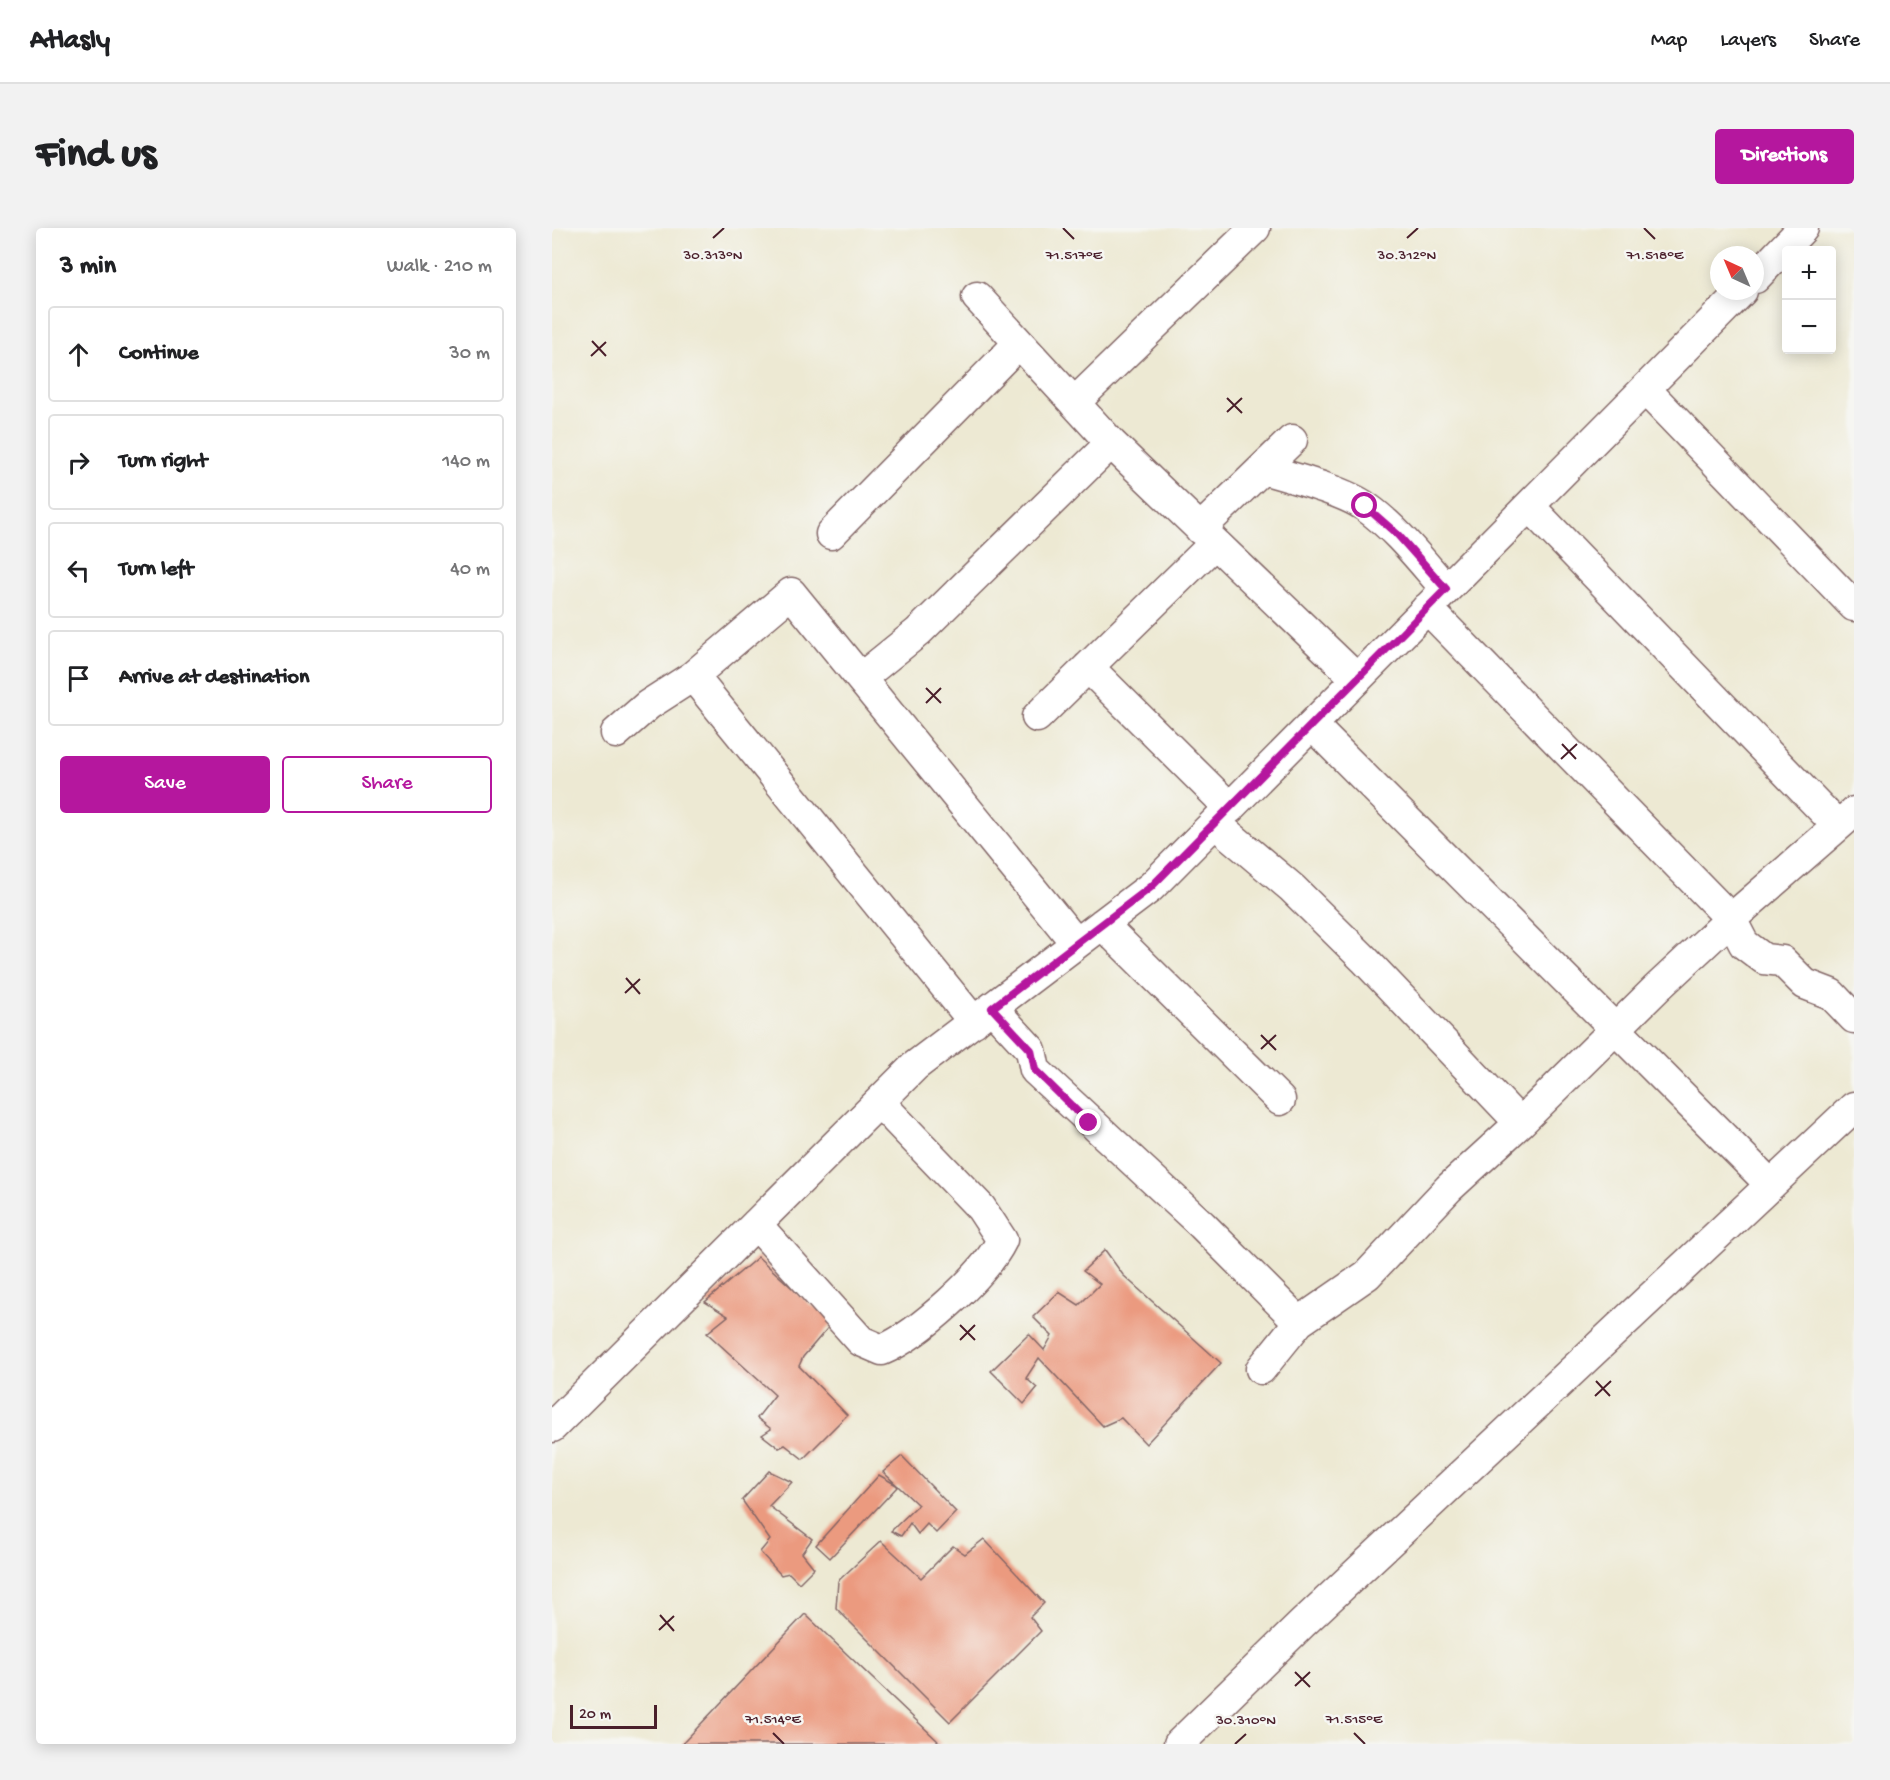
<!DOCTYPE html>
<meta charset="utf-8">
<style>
:root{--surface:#fff;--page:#f2f2f2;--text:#202124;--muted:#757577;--line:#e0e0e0;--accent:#b5179e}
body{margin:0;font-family:"Gochi Hand",sans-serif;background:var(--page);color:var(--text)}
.controls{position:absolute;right:18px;top:18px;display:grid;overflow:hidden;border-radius:6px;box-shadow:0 3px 15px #0003}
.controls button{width:54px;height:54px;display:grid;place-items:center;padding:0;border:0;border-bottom:2px solid var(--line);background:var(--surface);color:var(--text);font:30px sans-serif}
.compass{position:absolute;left:1158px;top:18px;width:54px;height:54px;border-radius:50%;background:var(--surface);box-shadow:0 3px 15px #0003;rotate:316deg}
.scale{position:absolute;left:18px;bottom:15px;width:87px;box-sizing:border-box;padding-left:6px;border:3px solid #4a1f2b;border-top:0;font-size:16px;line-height:21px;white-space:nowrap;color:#4a1f2b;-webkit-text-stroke:4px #f6f6f2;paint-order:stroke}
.stop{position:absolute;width:18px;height:18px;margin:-14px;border:4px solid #b5179e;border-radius:50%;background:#fff}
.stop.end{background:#b5179e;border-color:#fff;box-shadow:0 2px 6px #0008}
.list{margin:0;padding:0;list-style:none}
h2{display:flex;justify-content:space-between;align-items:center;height:78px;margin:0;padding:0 24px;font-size:26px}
h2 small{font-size:20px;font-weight:400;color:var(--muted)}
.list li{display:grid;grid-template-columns:39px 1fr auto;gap:18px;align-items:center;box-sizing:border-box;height:96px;margin:0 12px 12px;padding:0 12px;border:2px solid var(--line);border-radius:6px}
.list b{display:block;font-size:22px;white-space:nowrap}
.list em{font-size:20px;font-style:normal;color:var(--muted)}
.actions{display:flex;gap:12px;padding:18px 24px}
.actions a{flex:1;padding:14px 0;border:2px solid var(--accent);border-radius:6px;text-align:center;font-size:21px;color:var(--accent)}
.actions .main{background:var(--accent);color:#fff}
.icon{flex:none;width:33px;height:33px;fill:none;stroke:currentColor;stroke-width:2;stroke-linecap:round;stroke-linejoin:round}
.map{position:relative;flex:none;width:1302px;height:1516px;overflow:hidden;border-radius:6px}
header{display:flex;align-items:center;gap:36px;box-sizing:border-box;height:84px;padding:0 30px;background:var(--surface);border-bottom:2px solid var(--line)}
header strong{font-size:28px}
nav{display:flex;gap:33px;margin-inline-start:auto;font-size:21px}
.intro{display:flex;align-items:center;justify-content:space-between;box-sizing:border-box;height:144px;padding:0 36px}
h1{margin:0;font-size:42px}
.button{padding:15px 27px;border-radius:6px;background:var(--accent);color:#fff;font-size:21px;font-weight:700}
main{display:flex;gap:36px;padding:0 36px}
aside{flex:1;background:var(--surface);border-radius:6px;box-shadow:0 3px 15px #0003}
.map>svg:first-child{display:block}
</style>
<header>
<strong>Atlasly</strong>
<nav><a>Map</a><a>Layers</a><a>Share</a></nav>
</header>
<div class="intro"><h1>Find us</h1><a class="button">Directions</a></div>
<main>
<aside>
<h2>3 min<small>Walk · 210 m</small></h2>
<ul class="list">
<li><svg class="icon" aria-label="ahead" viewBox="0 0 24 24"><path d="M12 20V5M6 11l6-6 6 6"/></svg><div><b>Continue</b></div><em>30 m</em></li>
<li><svg class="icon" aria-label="right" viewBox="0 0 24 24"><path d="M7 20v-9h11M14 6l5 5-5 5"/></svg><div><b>Turn right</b></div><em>140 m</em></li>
<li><svg class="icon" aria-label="left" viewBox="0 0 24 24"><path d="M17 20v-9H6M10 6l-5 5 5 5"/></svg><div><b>Turn left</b></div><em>40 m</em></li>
<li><svg class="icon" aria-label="arrive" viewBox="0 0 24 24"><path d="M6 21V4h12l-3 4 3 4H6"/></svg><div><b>Arrive at destination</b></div></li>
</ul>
<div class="actions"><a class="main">Save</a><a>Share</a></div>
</aside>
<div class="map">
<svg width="1302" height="1516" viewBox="0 0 1302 1516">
<rect width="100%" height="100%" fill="#f6f6f2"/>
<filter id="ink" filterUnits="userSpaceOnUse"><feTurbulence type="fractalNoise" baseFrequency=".0167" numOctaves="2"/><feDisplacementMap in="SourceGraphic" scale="12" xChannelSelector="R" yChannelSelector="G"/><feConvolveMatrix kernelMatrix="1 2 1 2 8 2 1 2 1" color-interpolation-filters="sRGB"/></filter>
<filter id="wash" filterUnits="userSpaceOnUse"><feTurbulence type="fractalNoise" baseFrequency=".008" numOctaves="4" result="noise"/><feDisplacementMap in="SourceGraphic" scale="24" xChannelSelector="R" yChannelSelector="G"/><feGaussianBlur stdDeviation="1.35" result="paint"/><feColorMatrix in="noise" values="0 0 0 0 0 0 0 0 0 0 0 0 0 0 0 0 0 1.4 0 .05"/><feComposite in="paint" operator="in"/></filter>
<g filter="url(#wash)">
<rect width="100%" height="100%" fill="#ede9d3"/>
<g id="blocks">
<path fill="#eb9a7f" d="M553,1022l18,25 98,88 -75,81 -25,-26 -18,8 -64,-68 -13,20 11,10 -13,16 -33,-33 38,-37 15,16 8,-14 -19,-19 26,-25 20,13 21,-21 -17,-13z
M206,1029l53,48 27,11 -35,41 -4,9 48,49 -44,44 -18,-14 -6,3 -17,-13 9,-6 -14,-11 18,-23 -68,-62 21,-17 -23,-14z
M350,1228l54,56 -20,21 -9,-9 -9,10 -8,-11 -9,13 -10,-5 27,-26 -35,-33z
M217,1243l23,11 -23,24 43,33 -10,14 12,15 -15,15 -10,-10 -8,2 -21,-23 10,-12 -28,-40z
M327,1247l19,11 -68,72 -14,-13z
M432,1311l60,64 -14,14 11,14 -91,91 -114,-114 2,-27 43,-40 40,37 32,-32 12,8z
M253,1386l136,130h-259z"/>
</g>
</g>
<g filter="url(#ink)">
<use href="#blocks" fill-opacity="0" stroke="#836666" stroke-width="1.5"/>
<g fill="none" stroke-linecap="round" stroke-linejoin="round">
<defs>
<path id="street" d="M1203,50l48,-50
M1093,161l209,217
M522,175l181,-175
M559,215l246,236
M711,241c27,8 81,22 103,38 31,22 55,54 80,82
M977,278l309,320
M648,301l92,-89
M279,306l188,-191
M875,380l304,311 13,25 20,15 18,2 23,23 26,10 23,24
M536,439l142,141
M141,448l98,-83 285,350
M309,450l57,-46 193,-189 -134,-146
M485,489l178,-174
M760,497l459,460
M64,505l32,-28 45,-29 281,346
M663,595l77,65 72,71 156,164
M550,696l178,176
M440,780l39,42 4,20 167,155 97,97 -38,47
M204,996l105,117 21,9c36,-15 103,-75 120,-110l-21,-32 -102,-106
M747,1094l68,-47 82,-87 71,-65 137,-135 74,-69 123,-107
M0,1199l363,-361 236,-179 591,-596
M627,1516l123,-120 552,-517"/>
</defs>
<use href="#street" stroke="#836666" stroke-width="33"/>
<use href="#street" stroke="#fff" stroke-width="30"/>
</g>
</g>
<g fill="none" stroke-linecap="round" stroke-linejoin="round" filter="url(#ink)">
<path stroke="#b5179e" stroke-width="8" d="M537,895l-54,-53 -4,-20 -39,-42 159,-121 295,-298 -48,-54 -33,-29"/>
</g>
<path fill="none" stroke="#4a1f2b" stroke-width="2" d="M511,0l11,11M1092,0l11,11M161,10l11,-10M855,10l11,-10M40,113l14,15M39,128l15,-14M675,170l15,15M675,184l15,-14M374,460l15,15M374,475l15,-15M1010,516l14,15M1009,531l16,-15M74,750l14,16M73,765l15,-14M709,807l15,15M709,821l15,-14M408,1097l15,15M408,1112l15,-15M1044,1153l14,15M1043,1168l16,-15M108,1387l14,16M107,1402l15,-14M743,1444l15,15M743,1458l15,-14M221,1505l11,11M802,1505l11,11M683,1516l11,-10"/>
<g font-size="15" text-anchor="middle" fill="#4a1f2b" stroke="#f6f6f2" stroke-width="5" stroke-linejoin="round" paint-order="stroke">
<text x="161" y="31">30.313°N</text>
<text x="855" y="31">30.312°N</text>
<text x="1103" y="31">71.518°E</text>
<text x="522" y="31">71.517°E</text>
<text x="221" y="1495">71.514°E</text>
<text x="802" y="1495">71.515°E</text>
<text x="694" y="1496">30.310°N</text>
</g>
</svg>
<div class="controls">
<button>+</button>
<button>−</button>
</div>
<svg class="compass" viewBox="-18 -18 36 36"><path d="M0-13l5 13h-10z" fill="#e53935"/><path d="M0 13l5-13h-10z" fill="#757577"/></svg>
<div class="scale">20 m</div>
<div class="stop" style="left:813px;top:278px"></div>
<div class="stop end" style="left:537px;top:895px"></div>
</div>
</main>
